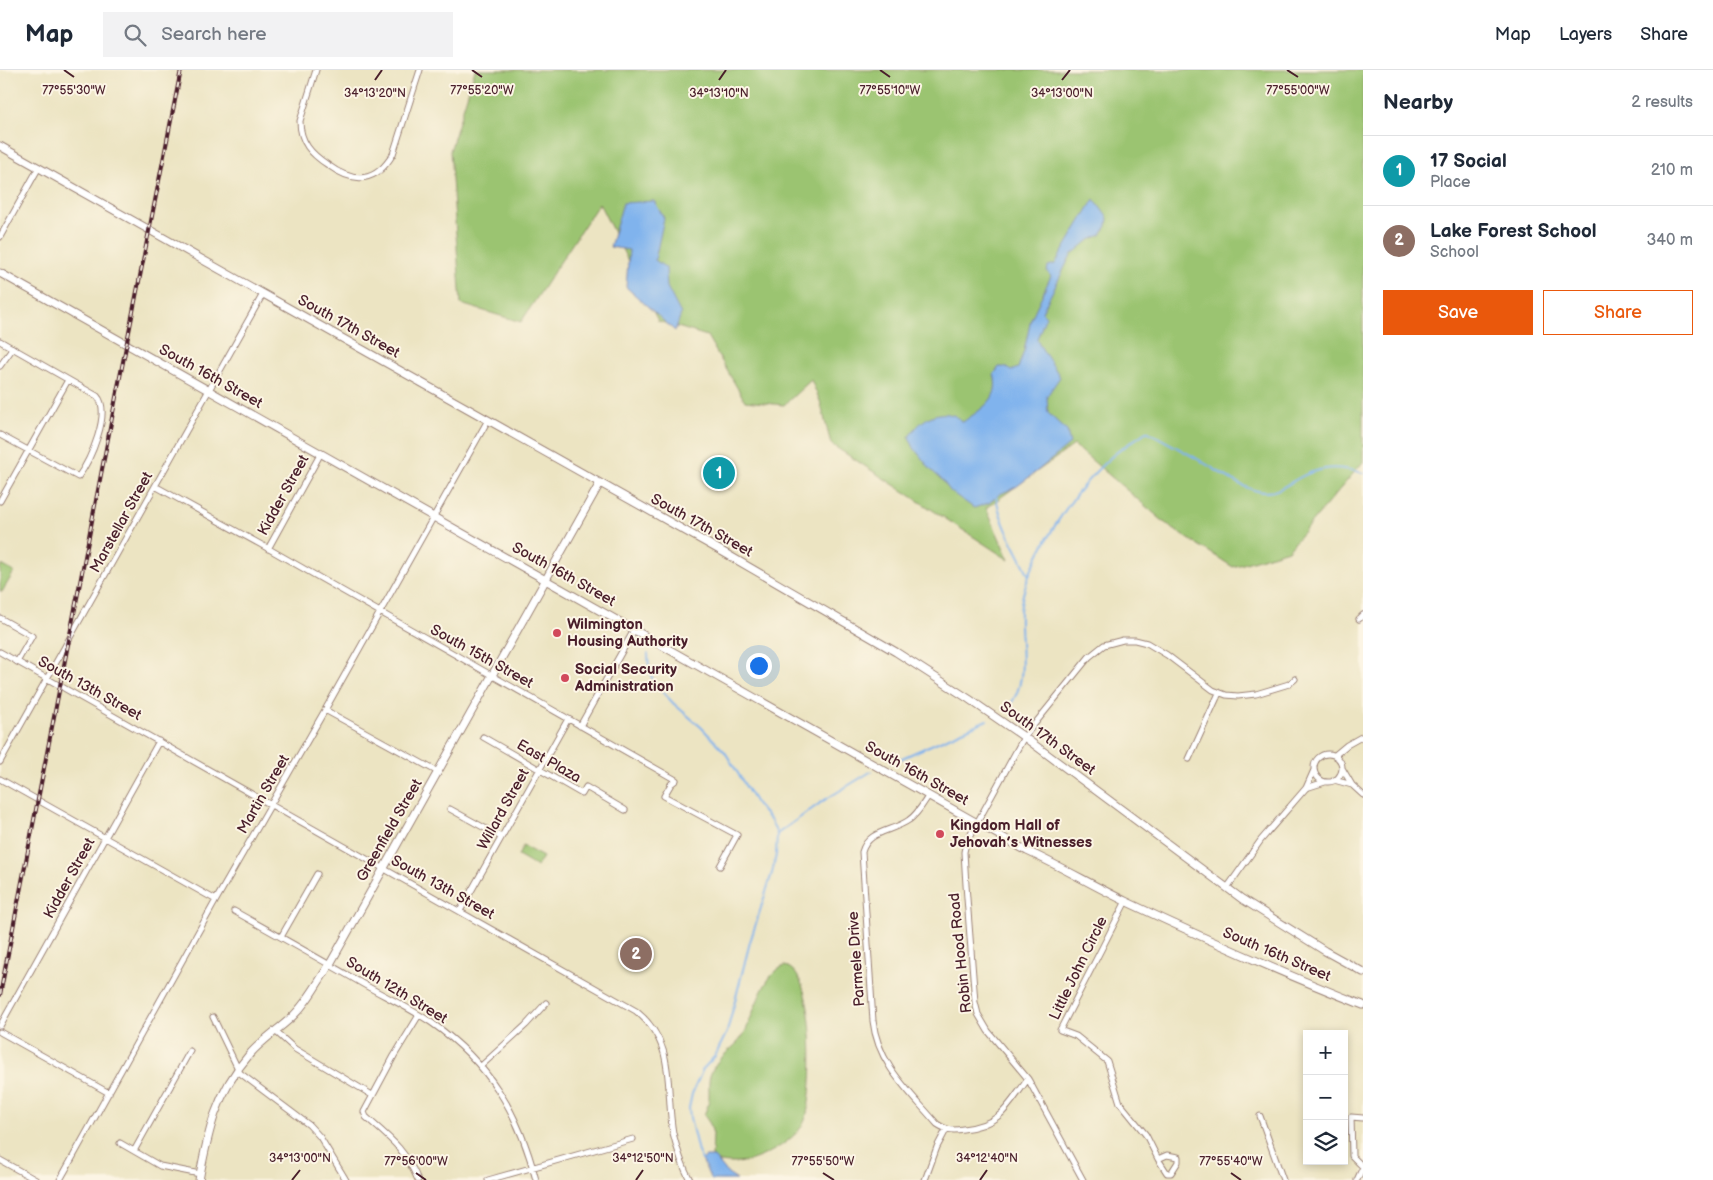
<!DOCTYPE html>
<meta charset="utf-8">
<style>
:root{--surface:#fff;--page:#f2f2f3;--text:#1f2937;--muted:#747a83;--line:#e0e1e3;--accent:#ea580c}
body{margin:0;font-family:"Balsamiq Sans",sans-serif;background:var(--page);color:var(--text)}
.controls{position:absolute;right:15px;bottom:15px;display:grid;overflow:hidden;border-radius:0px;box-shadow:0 2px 8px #0003}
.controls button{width:45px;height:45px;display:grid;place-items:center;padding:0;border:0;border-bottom:1px solid var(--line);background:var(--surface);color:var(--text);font:25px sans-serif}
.you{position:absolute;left:758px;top:595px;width:18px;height:18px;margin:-12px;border:4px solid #fff;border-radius:50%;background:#1a73e8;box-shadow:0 0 0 8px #1a73e833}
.badge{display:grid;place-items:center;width:32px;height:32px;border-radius:50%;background:var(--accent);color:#fff;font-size:16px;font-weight:700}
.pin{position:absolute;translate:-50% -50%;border:2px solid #fff;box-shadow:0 1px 5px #0006}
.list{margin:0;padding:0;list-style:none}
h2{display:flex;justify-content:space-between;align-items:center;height:65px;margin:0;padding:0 20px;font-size:21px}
h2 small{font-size:16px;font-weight:400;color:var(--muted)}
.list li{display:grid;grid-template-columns:32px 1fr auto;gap:15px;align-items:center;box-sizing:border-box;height:70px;padding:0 20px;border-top:1px solid var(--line)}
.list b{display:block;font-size:19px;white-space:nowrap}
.list p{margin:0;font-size:16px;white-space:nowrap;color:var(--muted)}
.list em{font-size:16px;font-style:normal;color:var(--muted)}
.actions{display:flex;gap:10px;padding:15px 20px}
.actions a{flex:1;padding:11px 0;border:1px solid var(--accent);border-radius:0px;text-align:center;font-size:18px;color:var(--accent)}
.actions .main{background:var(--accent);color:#fff}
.icon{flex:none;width:28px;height:28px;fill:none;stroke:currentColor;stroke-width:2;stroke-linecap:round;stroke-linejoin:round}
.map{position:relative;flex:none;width:1363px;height:1110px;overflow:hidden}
header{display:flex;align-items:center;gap:30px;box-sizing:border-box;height:70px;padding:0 25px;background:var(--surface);border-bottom:1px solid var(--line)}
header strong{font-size:24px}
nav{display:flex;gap:28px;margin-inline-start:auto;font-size:18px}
.search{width:350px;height:45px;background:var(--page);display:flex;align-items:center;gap:12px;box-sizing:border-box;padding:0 18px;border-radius:0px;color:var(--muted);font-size:19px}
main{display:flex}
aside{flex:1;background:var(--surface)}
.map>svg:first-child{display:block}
</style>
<header>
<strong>Map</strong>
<div class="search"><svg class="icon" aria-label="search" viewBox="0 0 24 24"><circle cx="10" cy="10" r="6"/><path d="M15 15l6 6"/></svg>Search here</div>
<nav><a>Map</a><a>Layers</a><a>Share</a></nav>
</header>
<main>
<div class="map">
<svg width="1363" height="1110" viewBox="0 0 1363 1110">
<rect width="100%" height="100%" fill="#fcf5e5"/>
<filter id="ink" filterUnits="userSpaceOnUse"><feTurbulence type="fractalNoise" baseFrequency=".02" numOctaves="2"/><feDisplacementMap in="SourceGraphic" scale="10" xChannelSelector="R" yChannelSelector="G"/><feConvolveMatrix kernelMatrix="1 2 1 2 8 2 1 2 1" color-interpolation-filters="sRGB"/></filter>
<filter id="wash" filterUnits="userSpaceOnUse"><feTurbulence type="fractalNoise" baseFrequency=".0096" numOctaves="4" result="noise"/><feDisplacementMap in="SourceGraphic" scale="20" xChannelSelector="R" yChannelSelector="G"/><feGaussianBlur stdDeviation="1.12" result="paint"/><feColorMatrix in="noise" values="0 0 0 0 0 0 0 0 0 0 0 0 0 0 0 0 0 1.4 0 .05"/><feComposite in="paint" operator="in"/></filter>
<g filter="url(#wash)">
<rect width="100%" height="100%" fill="#ece4c2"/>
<path fill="#9bc471" stroke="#72724e" d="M475,0h888v392l-75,88 -55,17 -63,-40 -96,-82 -88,63 23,52 -178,-116 -11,-43 -9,-21 -27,25 -39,-4 -38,-65 -49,-15 -59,-118 -78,119 -60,-18 -11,-153z
M2,495l12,7 -12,20 -2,-1v-23z
M523,776l20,11 -6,10 -19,-11z
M785,896c33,7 30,128 20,154 -7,20 -48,43 -69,43 -4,0 -14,0 -18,-2 -2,-1 -4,-3 -6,-4l1,-23 -3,-10 -6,-9c1,-3 3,-7 4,-10 3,-12 -2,-23 4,-34 7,-17 27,-24 34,-41 8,-18 18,-58 39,-64z"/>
<path fill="#80b3ed" stroke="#65698c" d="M1094,129l14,19 -1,8 -6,9 -13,6 -17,14 -29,57 4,4 -9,23c6,14 16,25 23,38l-13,19 1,17 19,18 3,13 -34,28 -20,15 -16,7 -11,9 -15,5 -23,-16 -9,-12 -12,-11 -16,-21 -5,-11c9,-14 25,-28 44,-22 3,1 7,5 10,7 19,-14 38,-22 31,-48l5,-7h7l5,4 7,-3 6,-17 7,-32 20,-43 -4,-4 1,-6 7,-2z
M654,131l10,17 -9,42 11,8 1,19 14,27 -6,17 -49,-44 3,-37 -19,-3 13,-44z
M706,1087h8l14,17 9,6h-26l-9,-20z"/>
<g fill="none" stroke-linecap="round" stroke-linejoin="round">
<path stroke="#80b3ed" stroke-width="2" d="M996,426c5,31 21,52 33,80
M648,584l1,16 5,13 20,21 27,23 24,25 32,53 14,16 6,13 -1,21 -4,18 -22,69 -23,90 -12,24 -12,13 -11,25 -3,14 1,10 8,34 4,8
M1008,637c23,-24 10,-66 12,-96 5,-49 54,-121 90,-153 11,-10 25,-18 37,-27 19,11 39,21 57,32 16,9 44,30 62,29 11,0 21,-7 31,-13 23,-13 41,-13 66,-6
M891,693l96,-43
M777,764l46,-33 49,-30"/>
</g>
</g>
<g filter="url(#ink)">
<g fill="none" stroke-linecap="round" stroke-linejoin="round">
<defs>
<path id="minor" d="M316,0l-16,51c0,21 11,33 28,44 26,19 48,18 65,-11l27,-84
M0,167l39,-70
M0,271l97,55c15,16 -7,65 -19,81l-78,-42
M0,296l13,-18
M155,416l114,63 407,231 -5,4 -7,12 73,39 -17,31
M0,431l68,-121
M268,479l53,-96
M0,548l32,18 -15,26
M1359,549l4,-4
M0,582l636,359c41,33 29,76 37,122 4,16 9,32 17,47
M325,640l113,62
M580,656l54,-96
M483,667l99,57 4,-7 39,23
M1314 698a14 14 0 1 1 28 0a14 14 0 1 1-28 0Z
M1335,685l12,-10 16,-9
M1189,689l30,-66
M0,692l263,-468
M1314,700l-8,18 19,-6
M0,709l216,121
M1334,710l18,5 -10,-17
M1352,715l11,10
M929,725c-6,9 -11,19 -20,25 -17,12 -41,10 -47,32l11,169c5,44 37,71 64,103 9,6 15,7 26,5 38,-4 44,-22 65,-50
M450,739l51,28
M1227,818l34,-48 45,-52
M1126,831l-66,129 16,6 31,25 13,42 26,32 12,24
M234,841c43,24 86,48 129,73 23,13 47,24 69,39 57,40 87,90 104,157
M460,841l108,-192
M281,867l36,-63
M213,947l27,56 69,52 11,12 26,43
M0,956l159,-285
M275,961l20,18 77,46
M0,962l109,61
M481,996l45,-41 20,-22
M1260,1046l23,64
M120,1073l40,23 40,8
M134,1081l56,-100
M1167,1085l11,2v5l-7,11h-4l-9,-14z
M0,1090l36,20
M1363,1097l-11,-11 -1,-39 12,1
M60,1110l156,-280 109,-190 163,-290
M418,1110c-13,-31 -27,-41 -52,-63l-2,-5 30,-56 25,-41
M488,1110l145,-41
M925,1110l12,-33 9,-17
M1083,1110l-55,-101 -40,-48 -10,-17 -3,-12 -9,-117 -2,-33 2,-9 58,-106 65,-80 15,-12 19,-5h12l12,3 20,12 46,35 13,5 12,1 18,-2 33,-10 6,-5
M1357,1110l6,-13"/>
<path id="secondary" d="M0,76l723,406 173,100 73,47 55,38 218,162 83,52 38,21
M0,203l1027,578c33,15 65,34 98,50 78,37 157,72 238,104
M199,1110c9,-48 17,-87 50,-125 13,-15 29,-25 43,-38 16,-15 26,-35 38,-53l270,-481"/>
</defs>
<use href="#minor" stroke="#9b8276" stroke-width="7"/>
<use href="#secondary" stroke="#9b8276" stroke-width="9"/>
<use href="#minor" stroke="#fff" stroke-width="5"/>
<use href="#secondary" stroke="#fff" stroke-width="7"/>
<defs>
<path id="rail" d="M0,925l117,-603 64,-322"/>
</defs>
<use href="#rail" stroke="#4a1f2b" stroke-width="4"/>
<use href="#rail" stroke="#fcf5e5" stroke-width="2" stroke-dasharray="5.5" stroke-linecap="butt"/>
</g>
</g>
<path fill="none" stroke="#4a1f2b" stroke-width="2" d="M64,0l10,7M472,0l10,7M880,0l10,7M1287,0l11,7M375,10l7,-10M719,10l7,-10M1062,10l8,-10M416,1103l10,7M823,1103l11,7M1231,1103l10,7M292,1110l8,-10M636,1110l7,-10M980,1110l7,-10"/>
<g fill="#d1495b" stroke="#fcf5e5" stroke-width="2">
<circle cx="557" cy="563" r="5"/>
<circle cx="565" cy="608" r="5"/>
<circle cx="940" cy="764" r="5"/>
</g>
<g text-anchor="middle" stroke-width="4" stroke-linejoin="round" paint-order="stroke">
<g font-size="15" fill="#4a1f2b" stroke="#fcf5e5">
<text transform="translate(349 256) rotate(29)" y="5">South 17th Street</text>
<text transform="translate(211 306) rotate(29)" y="5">South 16th Street</text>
<text transform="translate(283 425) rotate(-61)" y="5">Kidder Street</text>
<text transform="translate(121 452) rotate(-61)" y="5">Marstellar Street</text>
<text transform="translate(702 455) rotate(29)" y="5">South 17th Street</text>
<text transform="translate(564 504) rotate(29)" y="5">South 16th Street</text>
<text transform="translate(482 586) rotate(29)" y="5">South 15th Street</text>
<text transform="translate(90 618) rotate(29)" y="5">South 13th Street</text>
<text transform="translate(1048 668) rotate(36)" y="5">South 17th Street</text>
<text transform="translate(549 691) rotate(30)" y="5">East Plaza</text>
<text transform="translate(917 703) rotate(29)" y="5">South 16th Street</text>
<text transform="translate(263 724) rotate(-60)" y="5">Martin Street</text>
<text transform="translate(503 739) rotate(-61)" y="5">Willard Street</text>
<text transform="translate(389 760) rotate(-60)" y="5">Greenfield Street</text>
<text transform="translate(69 808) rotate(-61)" y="5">Kidder Street</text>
<text transform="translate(443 817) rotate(29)" y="5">South 13th Street</text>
<text transform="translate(960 883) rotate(-96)" y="5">Robin Hood Road</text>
<text transform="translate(1277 884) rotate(23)" y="5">South 16th Street</text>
<text transform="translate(856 889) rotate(-94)" y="5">Parmele Drive</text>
<text transform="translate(1078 898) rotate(-64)" y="5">Little John Circle</text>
<text transform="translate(397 920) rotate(31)" y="5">South 12th Street</text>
</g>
<g font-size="15" font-weight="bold" fill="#4a1f2b" stroke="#fcf5e5" text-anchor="start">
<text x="567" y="559">Wilmington<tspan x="567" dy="17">Housing Authority</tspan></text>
<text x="575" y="604">Social Security<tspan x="575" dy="17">Administration</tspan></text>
<text x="950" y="760">Kingdom Hall of<tspan x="950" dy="17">Jehovah’s Witnesses</tspan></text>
</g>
</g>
<g font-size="12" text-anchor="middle" fill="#4a1f2b" stroke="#fcf5e5" stroke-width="4" stroke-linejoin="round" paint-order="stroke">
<text x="74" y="24">77°55'30"W</text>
<text x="482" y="24">77°55'20"W</text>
<text x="890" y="24">77°55'10"W</text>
<text x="1298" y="24">77°55'00"W</text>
<text x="375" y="27">34°13'20"N</text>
<text x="719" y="27">34°13'10"N</text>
<text x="1062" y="27">34°13'00"N</text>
<text x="300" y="1092">34°13'00"N</text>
<text x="643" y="1092">34°12'50"N</text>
<text x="987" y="1092">34°12'40"N</text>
<text x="416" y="1095">77°56'00"W</text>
<text x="823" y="1095">77°55'50"W</text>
<text x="1231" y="1095">77°55'40"W</text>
</g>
</svg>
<div class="controls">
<button>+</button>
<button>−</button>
<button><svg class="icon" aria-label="layers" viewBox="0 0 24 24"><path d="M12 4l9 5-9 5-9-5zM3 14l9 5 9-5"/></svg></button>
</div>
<div class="you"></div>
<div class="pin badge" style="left:719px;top:403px;background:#0f9aa8">1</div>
<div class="pin badge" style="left:636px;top:884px;background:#8d6e63">2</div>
</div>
<aside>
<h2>Nearby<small>2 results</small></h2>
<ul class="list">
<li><span class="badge" style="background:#0f9aa8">1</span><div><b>17 Social</b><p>Place</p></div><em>210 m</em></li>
<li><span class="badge" style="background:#8d6e63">2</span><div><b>Lake Forest School</b><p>School</p></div><em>340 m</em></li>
</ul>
<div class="actions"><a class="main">Save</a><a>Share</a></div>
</aside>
</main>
